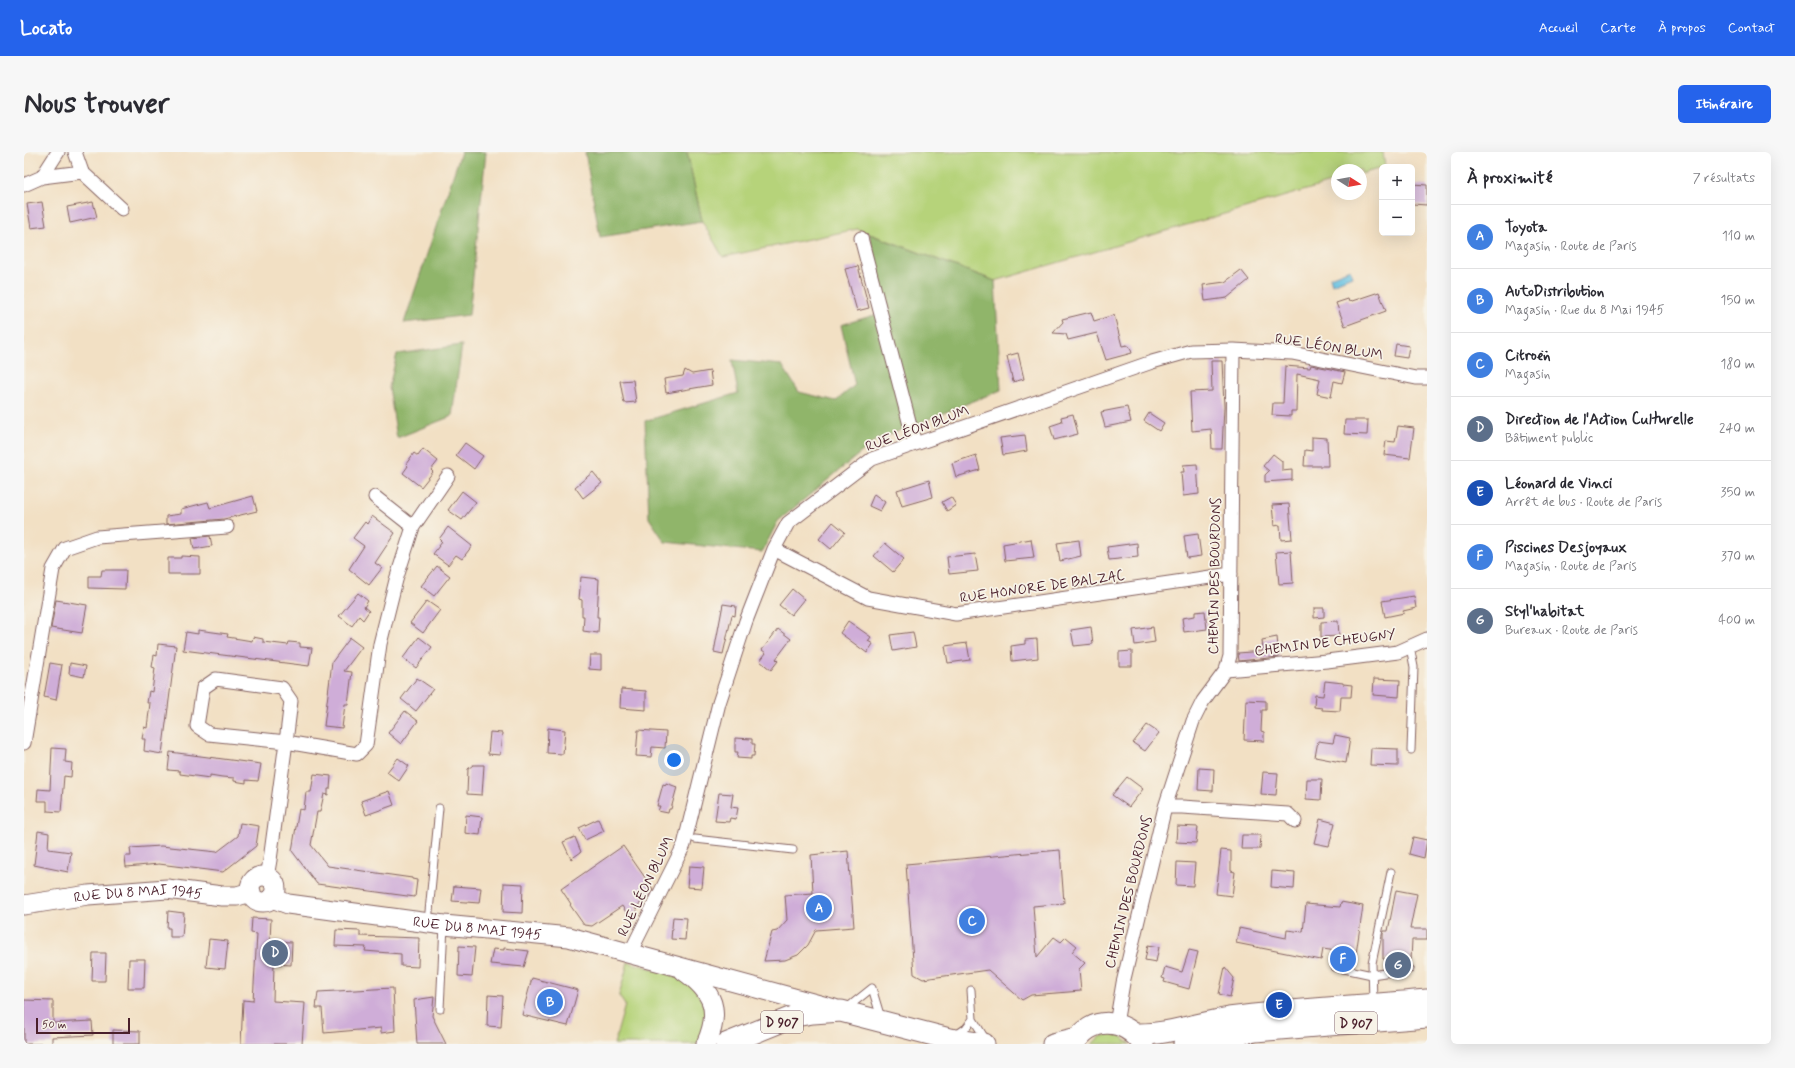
<!DOCTYPE html>
<html lang="fr">
<meta charset="utf-8">
<style>
:root{--surface:#fff;--page:#f7f7f7;--text:#2b2b33;--muted:#7c7c81;--line:#e1e1e2;--accent:#2563eb}
body{margin:0;font-family:Mynerve,sans-serif;background:var(--page);color:var(--text)}
.controls{position:absolute;right:12px;top:12px;display:grid;overflow:hidden;border-radius:6px;box-shadow:0 4px 16px #0002}
.controls button{width:36px;height:36px;display:grid;place-items:center;padding:0;border:0;border-bottom:1px solid var(--line);background:var(--surface);color:var(--text);font:20px sans-serif}
.compass{position:absolute;left:1307px;top:12px;width:36px;height:36px;border-radius:50%;background:var(--surface);box-shadow:0 4px 16px #0002;rotate:101deg}
.scale{position:absolute;left:12px;bottom:10px;width:94px;box-sizing:border-box;padding-left:4px;border:2px solid #4a1f2b;border-top:0;font-size:11px;line-height:14px;white-space:nowrap;color:#4a1f2b;-webkit-text-stroke:3px #f7f3e8;paint-order:stroke}
.you{position:absolute;left:650px;top:608px;width:14px;height:14px;margin:-10px;border:3px solid #fff;border-radius:50%;background:#1a73e8;box-shadow:0 0 0 6px #1a73e833}
.badge{display:grid;place-items:center;width:26px;height:26px;border-radius:50%;background:var(--accent);color:#fff;font-size:13px;font-weight:700}
.pin{position:absolute;translate:-50% -50%;border:2px solid #fff;box-shadow:0 1px 4px #0006}
.list{margin:0;padding:0;list-style:none}
h2{display:flex;justify-content:space-between;align-items:center;height:52px;margin:0;padding:0 16px;font-size:17px}
h2 small{font-size:13px;font-weight:400;color:var(--muted)}
.list li{display:grid;grid-template-columns:26px 1fr auto;gap:12px;align-items:center;box-sizing:border-box;height:64px;padding:0 16px;border-top:1px solid var(--line)}
.list b{display:block;font-size:15px;white-space:nowrap}
.list p{margin:0;font-size:13px;white-space:nowrap;color:var(--muted)}
.list em{font-size:13px;font-style:normal;color:var(--muted)}
.map{position:relative;flex:none;width:1403px;height:892px;overflow:hidden;border-radius:6px}
header{display:flex;align-items:center;gap:24px;box-sizing:border-box;height:56px;padding:0 20px;background:var(--accent);color:#fff}
header strong{font-size:19px}
nav{display:flex;gap:22px;margin-inline-start:auto;font-size:14px}
.intro{display:flex;align-items:center;justify-content:space-between;box-sizing:border-box;height:96px;padding:0 24px}
h1{margin:0;font-size:28px}
.button{padding:10px 18px;border-radius:6px;background:var(--accent);color:#fff;font-size:14px;font-weight:700}
main{display:flex;gap:24px;padding:0 24px}
aside{flex:1;background:var(--surface);border-radius:6px;box-shadow:0 4px 16px #0002}
.map>svg:first-child{display:block}
</style>
<header>
<strong>Locato</strong>
<nav><a>Accueil</a><a>Carte</a><a>À propos</a><a>Contact</a></nav>
</header>
<div class="intro"><h1>Nous trouver</h1><a class="button">Itinéraire</a></div>
<main>
<div class="map">
<svg width="1403" height="892" viewBox="0 0 1403 892">
<rect width="100%" height="100%" fill="#f7f3e8"/>
<filter id="ink" filterUnits="userSpaceOnUse"><feTurbulence type="fractalNoise" baseFrequency=".025" numOctaves="2"/><feDisplacementMap in="SourceGraphic" scale="8" xChannelSelector="R" yChannelSelector="G"/><feConvolveMatrix kernelMatrix="1 2 1 2 8 2 1 2 1" color-interpolation-filters="sRGB"/></filter>
<filter id="wash" filterUnits="userSpaceOnUse"><feTurbulence type="fractalNoise" baseFrequency=".012" numOctaves="4" result="noise"/><feDisplacementMap in="SourceGraphic" scale="16" xChannelSelector="R" yChannelSelector="G"/><feGaussianBlur stdDeviation="0.9" result="paint"/><feColorMatrix in="noise" values="0 0 0 0 0 0 0 0 0 0 0 0 0 0 0 0 0 1.4 0 .05"/><feComposite in="paint" operator="in"/></filter>
<g filter="url(#wash)">
<rect width="100%" height="100%" fill="#f2e0c4"/>
<path fill="#b6d37a" stroke="#807952" d="M663,0h696l2,15 -24,7v-4h-24v11l-342,100 -138,-52 -134,28 -21,-36z
M604,810l47,13 16,7 17,29 -9,33h-85l11,-39 -6,-9z
M1087,882l8,1 12,9h-40l11,-8z"/>
<path fill="#90b56a" stroke="#6d6a4a" d="M437,0h25l-17,163 -65,8z
M561,0h102l15,69 -102,16z
M845,82l126,47 6,109 -125,50 -98,81 -16,31 -97,-10 -16,-24 -4,-97 93,-28 -6,-33 50,5 17,27 37,9 19,-16 -14,-60 47,-14z
M438,193l-10,71 -55,22 -8,-51 8,-33z"/>
<path fill="#63c0e1" stroke="#567086" d="M1326,117l2,7 -20,8 -2,-7z"/>
<g id="blocks">
<path fill="#cfadd8" d="M1388,32l15,1v20l-15,-1z
M18,50l4,24 -15,2 -4,-24z
M69,50l4,15 -27,6 -3,-16z
M834,114l11,42 -12,3 -12,-42z
M1217,118l8,10 -22,18 -22,3 -2,-16 22,-3z
M1355,140l7,19 -41,15 -9,-23 12,-4 1,3z
M1067,160l3,9 20,-6 8,31 5,-1 3,2 2,6 -26,7 -9,-27 -29,7 -2,-6 -13,-1 10,-11 -1,-3z
M1372,192l13,2 -2,12 -13,-2z
M994,201l6,26 -11,3 -6,-26z
M1187,209h11l2,46 -2,42h-10l-1,-20 -19,2 -2,-39 22,-1z
M1287,213l34,7 -3,11 -8,-2 -3,16 -14,-3 3,-15 -23,-5 -1,37h-5v5l-19,-1 1,-12h10l2,-37 25,2z
M661,218l7,4 18,-3 2,14 -46,8 -2,-14 19,-3z
M609,228l3,22 -12,1 -4,-22z
M1103,255l4,15 -26,5 -4,-15z
M1125,261l15,10 -5,8 -15,-10z
M1049,262l5,20 -24,6 -4,-14 12,-4 -1,-5z
M1321,268h23l-1,15 -23,-1z
M1374,274l16,2 -4,30 -26,-3 2,-14 9,1z
M1001,283l2,16 -24,4 -3,-17z
M1288,285l15,1 1,28h-24l1,-16 7,1z
M441,291l18,13 -9,13 -18,-14z
M399,297l15,12 -7,9 2,2 -12,15 -18,-14 5,-7 -2,-2 8,-11 4,3z
M1249,302l9,7v10l10,-1v10l-27,2v-7l4,-4 -6,-5z
M952,303l4,15 -24,7 -4,-14z
M1173,312l2,30 -16,2 -2,-24h3l-1,-7z
M569,320l9,11 -19,15 -8,-11z
M905,328l4,17 -31,9 -5,-16z
M438,339l14,11 -14,18 -14,-10z
M850,342l11,8 -5,9 -11,-5z
M229,344l4,15 -33,8 -58,5v-8l15,-2v-5l27,-7 2,6z
M927,345l5,8 -9,6 -5,-9z
M1265,352l3,35 -11,1 -1,-15 -6,1 -2,-21z
M348,364l23,17 -20,30 7,5 -13,17 -20,-16 15,-23 -11,-8 12,-16 2,2z
M809,370l12,10 -14,17 -12,-10z
M424,375l24,19 -10,13 -6,-4 -8,10 -15,-11 9,-12 -3,-3z
M1174,382l3,22 -14,2 -3,-22z
M186,384l2,10 -18,3 -2,-11z
M1007,387l3,19 -29,3 -2,-17z
M1055,388l2,16 -21,5 -3,-18z
M861,391l19,16 -11,13 -19,-16z
M1113,391l1,14 -29,3 -2,-13z
M1267,399l2,32 -14,1 -3,-32z
M951,402l3,17 -29,3 -2,-17z
M157,404l19,1v17h-32v-16h13z
M413,414l13,10 -16,20 -13,-10z
M78,418h24l-1,19 -36,-1v-12h12z
M557,425l18,2 -2,38h2l-1,16 -15,-2 1,-15h-2v-16l-3,-1z
M768,437l12,10 -13,16 -12,-10z
M334,441l10,8 -4,6 5,4 -6,9 -4,-4 -7,10 -13,-10z
M1390,444l2,12 -13,3 1,2 -19,4 -3,-16z
M32,448l31,5 -5,28 -31,-5z
M403,449l13,9 -17,23 -13,-10z
M699,452l13,2 -1,10 -3,-1 -9,39 -9,-2z
M1290,456h10v9l-10,1z
M1181,459l2,18 -23,3 -2,-14 13,-2v-4z
M824,469l23,16 -3,4 5,3 -6,9 -27,-20z
M1314,469l1,15 -18,1v-15z
M1067,475l2,17 -19,2 -3,-16z
M1129,475l2,15 -20,3 -2,-15z
M754,477l13,10 -15,20 2,2 -7,9 -11,-9 6,-8 -4,-3z
M174,478l30,4 -1,3 13,2 12,2 1,-4 10,2v3l25,3 1,-3 11,1v4l12,1 -3,18 -126,-16 3,-18 12,2z
M889,480l3,15 -23,4 -3,-16z
M395,485l13,10 -16,21 -13,-10z
M1253,485l2,20 -40,4 -1,-8 25,-2 -1,-11z
M326,486l12,9 -18,24 8,1 -4,32h-3l-3,24 -18,-2 8,-64z
M1013,487l1,19 -26,3 -1,-15 14,-2v-4z
M943,491l3,17 -22,3 -3,-17z
M134,492l18,2 -14,108 -18,-3 1,-12h-3l2,-12 3,1 3,-25h-3l2,-12 3,1 3,-24 -3,-1 2,-12 3,1z
M1108,499v15h-13v-14z
M566,503h11v15l-12,-1z
M26,511l12,2 -6,35 -12,-3z
M46,511l16,3 -2,11 -15,-3z
M393,526l16,11 -17,22 -15,-12z
M1350,527l26,1 -1,17 -26,-2z
M1301,529l18,2v1l9,1 -1,12h-10l-1,14 -18,-1v-2l-8,-1 1,-12 8,1z
M597,537l25,2v19l-26,-2z
M1222,548l20,1v9h-4l-1,21 3,1v9l-20,-1z
M381,559l13,10 -17,23 -13,-11z
M1123,573l12,8 -14,18 -12,-8z
M524,576l17,2 -2,24 -16,-1z
M614,578l28,2 -1,16 -13,-1 -1,10 -15,-1z
M466,580l12,1 -2,22 -12,-1z
M1311,583l15,3 -4,25 -31,-6 3,-16 15,2z
M711,586l17,1v5h3l-1,12h-3v3l-14,-1 1,-6h-3z
M28,596l14,1 -1,13 7,1 -1,14 -7,-1 -3,36 -14,-1v-10h-10l1,-12 12,1z
M1347,596l27,1v17l-28,-1z
M146,600l91,12 -3,17 -12,-1v3l-12,-2v-3l-12,-1 -12,-2v3l-30,-4v-3l-12,-1z
M374,606l11,8 -10,15 -12,-9z
M449,613h11l-2,30 -15,-1 1,-25z
M1175,616l15,1 -1,22 -15,-1z
M1239,620l15,1 -2,22 -15,-1z
M290,622l17,2 -1,13h-2v6l-4,-1 -4,18h-3l-6,33 17,21 84,12v1l5,1 -2,17 -98,-13 -25,-33 7,-42 5,1 2,-18h5z
M1103,625l16,12 -14,18 -17,-12z
M1283,627h15l-1,21 -15,-1z
M642,631l11,4 -6,22h-2l-1,4 -10,-2 2,-5h-3l6,-22 3,1z
M365,639l5,14 -28,10 -5,-14z
M695,641l14,1 -2,13 7,1 -2,11 -6,-1 -1,4 -14,-1z
M442,663l16,2 -2,18 -15,-2z
M574,667l6,12 -19,9 -6,-12z
M1296,667l15,4 -6,23 -15,-3z
M216,671l19,3 -3,20 -33,26 -64,-8 -33,3 -1,-11h6l-1,-8 31,-2 56,6 21,-16z
M1153,674l21,1 -2,16 -20,-1z
M14,679l11,2 -1,16 23,3 -3,20 -34,-7z
M1218,683h19l-1,14h-19z
M551,685l6,15 -10,7 -8,-17z
M1389,685l14,3 -3,18 -15,-4z
M599,694l30,43 -5,9 -13,9 3,5 -8,6 -8,-12 -30,20 -8,-1 -14,-20 1,-1 -10,-15z
M1036,698l4,53 -31,3 4,51 17,-20 7,5 5,-5 11,9 -5,6 13,11 -6,6 2,22 -50,4 -9,5 -34,-30 -65,9 -9,-5 -8,-110z
M1197,698l10,1v20l4,1 -3,24 -16,-2z
M824,699l6,76 -38,3 -8,15 -10,10 -13,5 -21,1 8,-29 5,-1 10,-11 -2,-25 28,-2 -2,-38z
M1153,710l18,1 -2,23 -17,-1z
M665,714l15,1 -2,21 -15,-1z
M1248,719l23,2 -1,16 -23,-2z
M480,731l19,1 -1,29 -19,-1z
M430,734l27,2 -2,15 -27,-2z
M1372,738l21,4 -7,35h17v11h-15l-1,20 -28,-1v-25l1,-3h4z
M1317,750l22,4 -7,48 -33,-5 -2,11 -85,-17 3,-15 47,10 1,-8 16,2 3,-28 34,3z
M144,759l16,2 -2,24h-12v-9h-3z
M649,765l14,1 -2,22 -14,-1z
M228,766l19,1 -1,22 22,1 -1,23 -17,-1 -1,37 32,2 -3,41h-61l2,-44 10,1 4,-67 -6,-1z
M312,778l24,1v5l59,2 -1,29 -17,-1v-12l-36,-3 1,-4 -31,-1z
M185,787l19,2 -3,28 -19,-2z
M1124,793l11,2 -3,15 -11,-2z
M435,794l16,1 -3,30 -14,-1z
M480,796l25,3 -5,16 -34,-3 3,-15 11,1z
M1165,798l9,2 -9,37 -25,-7 1,-3 -3,-1 3,-11 17,5z
M69,801h13l-1,28h-13z
M105,807h16l-1,29h-16z
M1201,815l9,11 -4,19 -11,-3z
M508,826l46,12 -10,36 -46,-11z
M369,836l2,43 -14,2v-5l-57,5 -2,-25h-6l2,-16z
M464,843l15,1 -2,31 -14,-1z
M410,845l-2,19 14,28h-29l-3,-44z
M0,848l29,1v22l39,-2 1,14 -41,2v7h-28z
M89,878l27,1v13h-27z"/>
</g>
</g>
<g filter="url(#ink)">
<use href="#blocks" fill-opacity="0" stroke="#856361" stroke-width="1"/>
<g fill="none" stroke-linecap="round" stroke-linejoin="round">
<defs>
<path id="lane" d="M1386,495l4,20 -3,83
M671,687l98,11
M404,770l11,-114
M1311,815l37,8 38,-6
M947,838l2,29 13,21
M1349,851l-1,-40 19,-91
M823,856l25,-20 9,30
M416,857l4,-84
M932,883l10,-7 7,-9"/>
<path id="street" d="M51,0l7,20 40,37
M18,25l16,-25
M0,33l18,-8 40,-5
M837,86l54,206
M351,345l38,30
M750,397l94,49 88,16 275,-40
M1202,518l101,-9 71,-9 29,-13
M192,527l66,9 9,13 -5,41 -77,-8 -12,-8 6,-38z
M0,591l29,-174 12,-21 32,-11 130,-10
M1141,655h17l106,7 7,7
M243,725l3,-17 16,-118 71,12 9,-9 14,-101 16,-64 17,-53 35,-51
M606,801l54,-108 35,-142 27,-82 28,-72 14,-26 84,-64 280,-97 39,-11 42,-1 59,3 124,25h11
M1092,872l7,-41 42,-176 28,-86 10,-20 23,-31 4,-14 3,-306"/>
<g id="secondary">
<circle cx="239" cy="737" r="13"/>
<path id="s1" d="M248,746l16,6 156,21 125,12 265,72"/>
<path id="s2" d="M0,753l64,-10 79,-6 55,7h15l14,-4"/>
<path d="M660,819c30,21 37,40 22,73"/>
</g>
<path id="primary" d="M1112,882c31,1 62,-11 93,-16 66,-9 132,-12 198,-18
M702,892l69,-28 18,-3 28,-2 108,28 35,5
M1029,892l25,-6
M1050,892c18,-29 50,-26 69,0
M1160,892l20,-6 51,-7 172,-14"/>
</defs>
<use href="#lane" stroke="#856361" stroke-width="9"/>
<use href="#street" stroke="#856361" stroke-width="15"/>
<use href="#secondary" stroke="#856361" stroke-width="21"/>
<use href="#primary" stroke="#856361" stroke-width="23"/>
<use href="#lane" stroke="#fff" stroke-width="7"/>
<use href="#street" stroke="#fff" stroke-width="13"/>
<use href="#secondary" stroke="#fff" stroke-width="19"/>
<use href="#primary" stroke="#fff" stroke-width="21"/>
</g>
</g>
<g text-anchor="middle" stroke-width="3.5" stroke-linejoin="round" paint-order="stroke">
<g fill="#f7f3e8" stroke="#7e5f64" stroke-width="1">
<rect x="737" y="859" width="42" height="22" rx="3"/>
<rect x="1311" y="860" width="42" height="22" rx="3"/>
</g>
<g font-size="13" font-weight="bold" fill="#4a1f2b">
<text x="758" y="875">D 907</text>
<text x="1332" y="876">D 907</text>
</g>
<g font-size="14" fill="#4a1f2b" stroke="#f7f3e8">
<text transform="translate(1305 194) rotate(9)" y="5">RUE LÉON BLUM</text>
<text transform="translate(893 276) rotate(-20)" y="5">RUE LÉON BLUM</text>
<text transform="translate(1190 424) rotate(-89)" y="5">CHEMIN DES BOURDONS</text>
<text transform="translate(1018 434) rotate(-8)" y="5">RUE HONORE DE BALZAC</text>
<text transform="translate(1301 490) rotate(-7)" y="5">CHEMIN DE CHEUGNY</text>
<text transform="translate(621 734) rotate(-64)" y="5">RUE LÉON BLUM</text>
<text transform="translate(1104 740) rotate(-76)" y="5">CHEMIN DES BOURDONS</text>
<text dy="5" stroke="none"><textPath href="#s2" startOffset="115">RUE DU 8 MAI 1945</textPath></text>
<text dy="5" stroke="none"><textPath href="#s1" startOffset="208">RUE DU 8 MAI 1945</textPath></text>
</g>
</g>
</svg>
<div class="controls">
<button>+</button>
<button>−</button>
</div>
<svg class="compass" viewBox="-18 -18 36 36"><path d="M0-13l5 13h-10z" fill="#e53935"/><path d="M0 13l5-13h-10z" fill="#7c7c81"/></svg>
<div class="scale">50 m</div>
<div class="you"></div>
<div class="pin badge" style="left:795px;top:756px;background:#3f7fe0">A</div>
<div class="pin badge" style="left:526px;top:850px;background:#3f7fe0">B</div>
<div class="pin badge" style="left:948px;top:769px;background:#3f7fe0">C</div>
<div class="pin badge" style="left:251px;top:801px;background:#5c6f8a">D</div>
<div class="pin badge" style="left:1255px;top:853px;background:#1a4fb4">E</div>
<div class="pin badge" style="left:1319px;top:807px;background:#3f7fe0">F</div>
<div class="pin badge" style="left:1374px;top:813px;background:#5c6f8a">G</div>
</div>
<aside>
<h2>À proximité<small>7 résultats</small></h2>
<ul class="list">
<li><span class="badge" style="background:#3f7fe0">A</span><div><b>Toyota</b><p>Magasin · Route de Paris</p></div><em>110 m</em></li>
<li><span class="badge" style="background:#3f7fe0">B</span><div><b>AutoDistribution</b><p>Magasin · Rue du 8 Mai 1945</p></div><em>150 m</em></li>
<li><span class="badge" style="background:#3f7fe0">C</span><div><b>Citroën</b><p>Magasin</p></div><em>180 m</em></li>
<li><span class="badge" style="background:#5c6f8a">D</span><div><b>Direction de l'Action Culturelle</b><p>Bâtiment public</p></div><em>240 m</em></li>
<li><span class="badge" style="background:#1a4fb4">E</span><div><b>Léonard de Vinci</b><p>Arrêt de bus · Route de Paris</p></div><em>350 m</em></li>
<li><span class="badge" style="background:#3f7fe0">F</span><div><b>Piscines Desjoyaux</b><p>Magasin · Route de Paris</p></div><em>370 m</em></li>
<li><span class="badge" style="background:#5c6f8a">G</span><div><b>Styl'habitat</b><p>Bureaux · Route de Paris</p></div><em>400 m</em></li>
</ul>
</aside>
</main>
